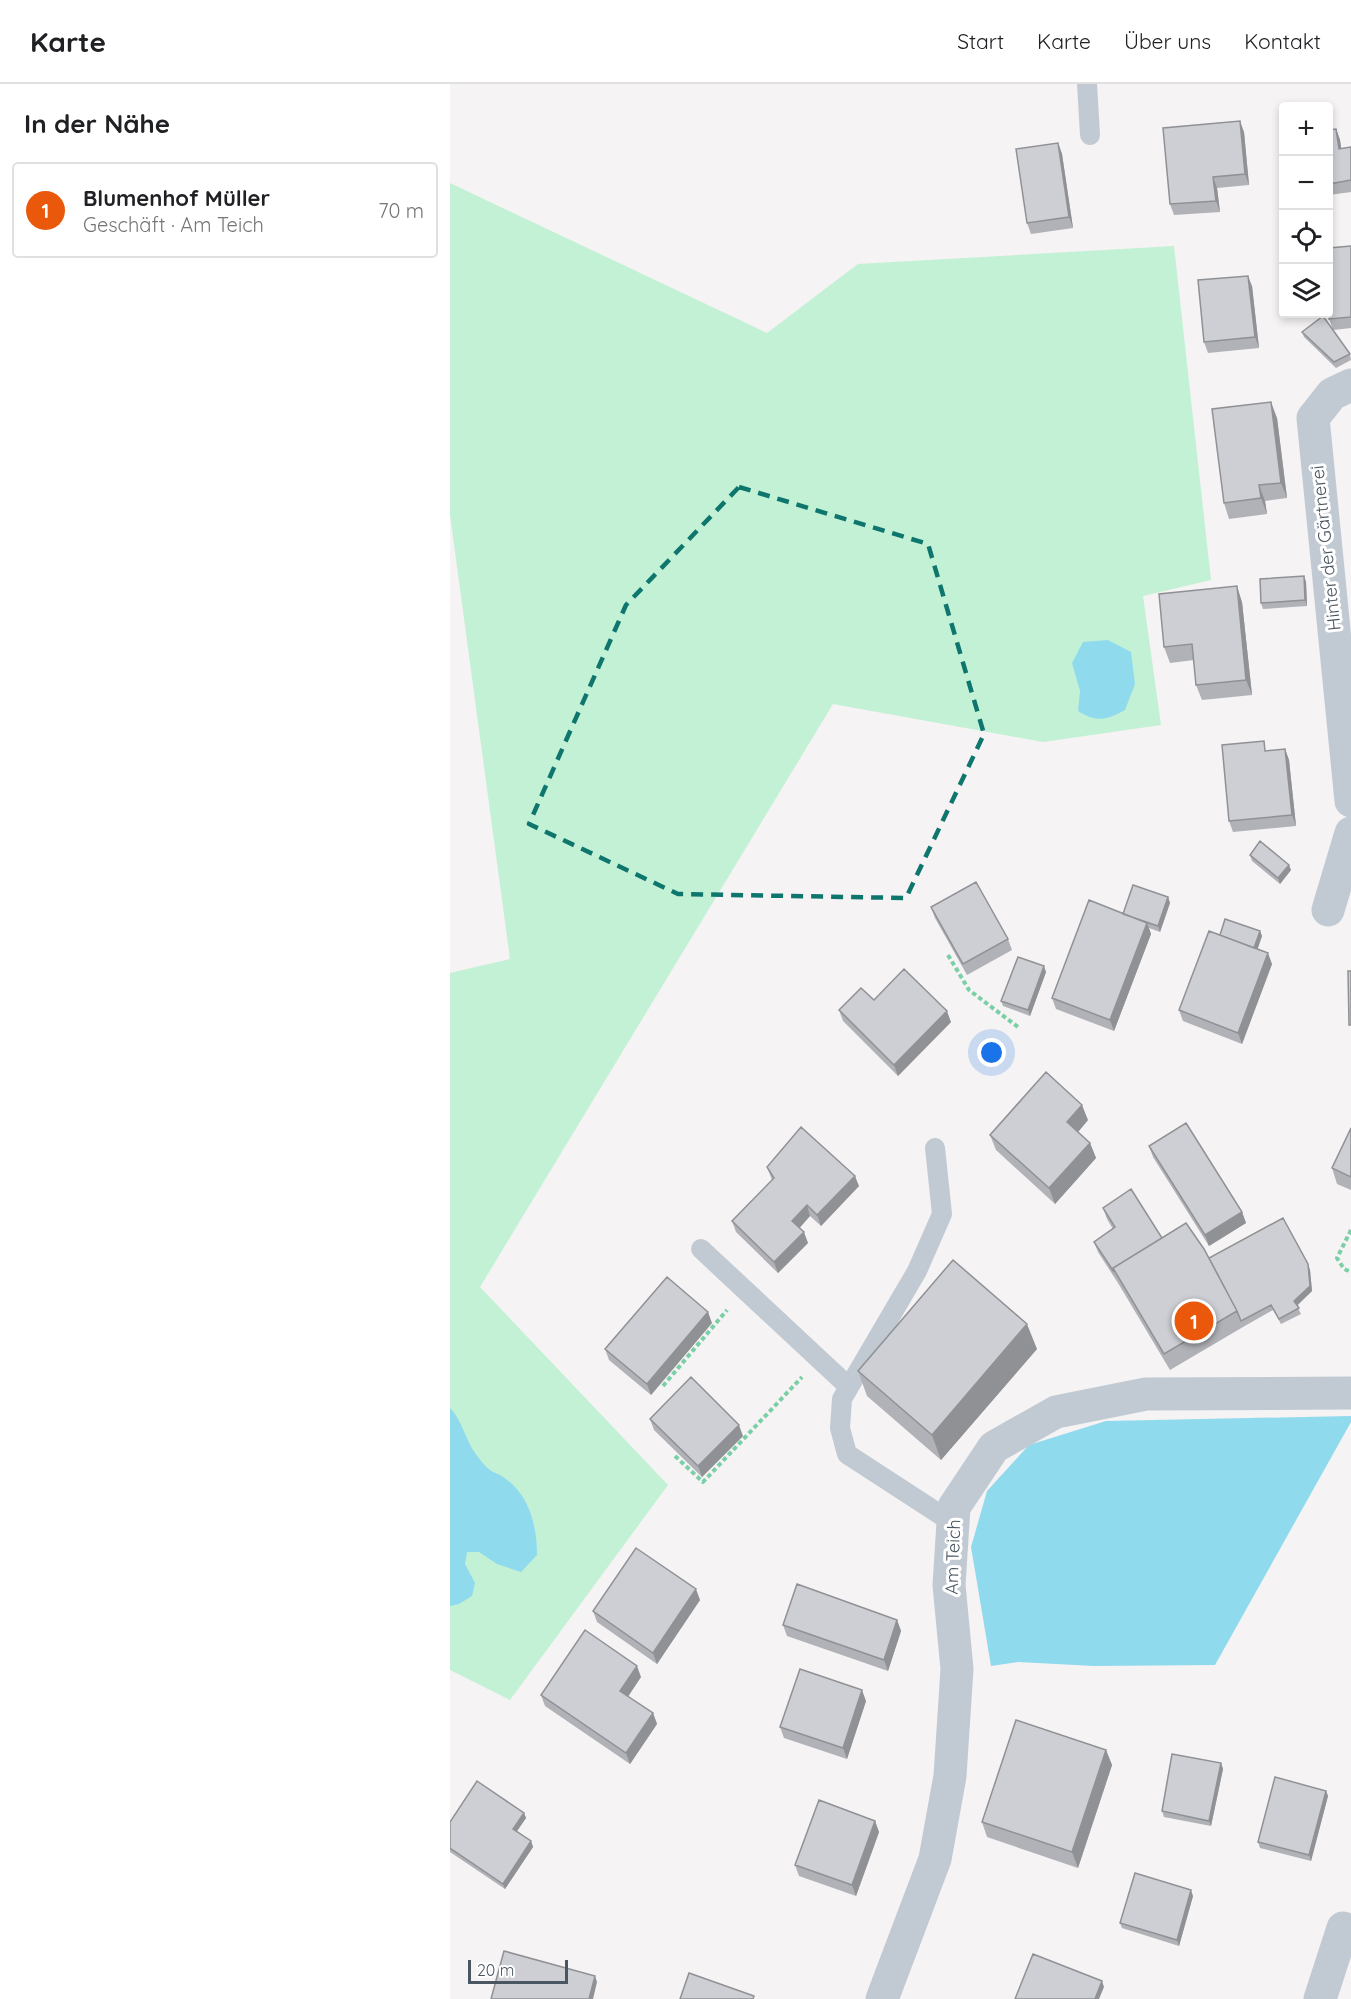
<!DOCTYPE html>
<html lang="de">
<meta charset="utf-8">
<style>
:root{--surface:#fff;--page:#f6f6f6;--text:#202124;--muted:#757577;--line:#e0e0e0;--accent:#ea580c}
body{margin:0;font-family:Quicksand,sans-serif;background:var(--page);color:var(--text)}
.controls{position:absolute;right:18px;top:18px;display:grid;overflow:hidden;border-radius:6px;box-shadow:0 3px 9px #0003}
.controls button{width:54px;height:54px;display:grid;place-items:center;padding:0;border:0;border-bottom:2px solid var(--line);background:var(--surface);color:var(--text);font:30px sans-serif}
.scale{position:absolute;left:18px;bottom:15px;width:100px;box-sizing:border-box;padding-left:6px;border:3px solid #4a5661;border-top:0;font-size:16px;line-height:21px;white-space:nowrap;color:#4a5661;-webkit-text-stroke:4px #fff;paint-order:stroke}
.you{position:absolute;left:542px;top:969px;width:21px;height:21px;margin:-15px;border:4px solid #fff;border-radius:50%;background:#1a73e8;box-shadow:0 0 0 9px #1a73e833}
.badge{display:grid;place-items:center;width:39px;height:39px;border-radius:50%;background:var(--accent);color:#fff;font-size:20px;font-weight:700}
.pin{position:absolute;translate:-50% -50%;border:3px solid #fff;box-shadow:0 2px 6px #0006}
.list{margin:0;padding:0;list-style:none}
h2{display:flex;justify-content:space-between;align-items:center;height:78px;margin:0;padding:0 24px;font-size:26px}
h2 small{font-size:20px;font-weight:400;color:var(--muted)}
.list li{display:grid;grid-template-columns:39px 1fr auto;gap:18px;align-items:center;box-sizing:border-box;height:96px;margin:0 12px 12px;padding:0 12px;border:2px solid var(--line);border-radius:6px}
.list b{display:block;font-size:22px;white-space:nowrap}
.list p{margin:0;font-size:20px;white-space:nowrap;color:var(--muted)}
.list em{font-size:20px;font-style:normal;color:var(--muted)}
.icon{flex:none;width:33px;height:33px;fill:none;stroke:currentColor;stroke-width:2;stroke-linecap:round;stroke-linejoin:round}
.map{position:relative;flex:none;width:901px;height:1915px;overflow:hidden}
header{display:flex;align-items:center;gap:36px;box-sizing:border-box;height:84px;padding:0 30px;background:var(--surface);border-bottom:2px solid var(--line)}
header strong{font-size:28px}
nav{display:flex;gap:33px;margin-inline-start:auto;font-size:21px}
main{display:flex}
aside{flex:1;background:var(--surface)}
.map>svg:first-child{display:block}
</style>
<header>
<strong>Karte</strong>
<nav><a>Start</a><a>Karte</a><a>Über uns</a><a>Kontakt</a></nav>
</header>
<main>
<aside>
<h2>In der Nähe<small></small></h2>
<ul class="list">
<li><span class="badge">1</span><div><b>Blumenhof Müller</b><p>Geschäft · Am Teich</p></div><em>70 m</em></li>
</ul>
</aside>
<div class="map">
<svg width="901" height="1915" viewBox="0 0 901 1915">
<rect width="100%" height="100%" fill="#f5f3f3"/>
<path fill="#c3f1d5" d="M0,99l317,150 91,-69 316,-18 37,334 -68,16 18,129 -118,17 -210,-38 -353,583 188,198 -158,215 -60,-30v-697l60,-14 -60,-444z"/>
<path fill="#90daee" d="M658,556l23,12 4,32 -10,26c-19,10 -28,13 -47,1l2,-20 -8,-28 11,-21z
M0,1324c12,12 15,31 25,45 4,5 9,13 15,17 4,3 9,4 13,7 26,17 34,48 34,78l-16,17 -24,-8 -18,-12h-12l-2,12 10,19 -3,13 -13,8 -9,2z
M901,1332v6l-136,243 -121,1 -76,-4 -27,4 -20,-119 16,-56 42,-46 77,-24z"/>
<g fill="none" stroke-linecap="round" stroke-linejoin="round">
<path stroke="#7ad0a6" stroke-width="4" stroke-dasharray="4.5 3" stroke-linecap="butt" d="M498,871l21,35 49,37
M901,1146l-14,28 7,11 7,3
M213,1302l64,-76
M225,1372l28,26 99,-105"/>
<path stroke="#c1cad2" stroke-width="20" d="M637,0l3,51
M485,1064l7,66 -25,57 -75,128 -2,29 7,26 106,69
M251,1165l148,138"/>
<path stroke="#c1cad2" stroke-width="33" d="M901,301l-19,9 -19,24 38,383
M878,826l23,-77
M432,1915l53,-140 15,-83 7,-107 -8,-84 5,-78 40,-60 62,-35 90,-18 205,-1
M870,1915l23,-71"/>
</g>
<path fill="#b0b2b7" d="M886,45l4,11 1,8 10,-1v45l-22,3v-65z
M794,48l5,53 -32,3 3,24 -46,3 -4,-11z
M608,59l4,11 11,74 -42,6 -4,-11z
M901,162v82l-18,2 -4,-11z
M802,202l7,62 -51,5 -4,-11z
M852,248l48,22 1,6 -15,8 -32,-31z
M827,334l10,80 -22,3 2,13 -38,5 -5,-16z
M854,492l2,6 1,24 -44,3 -2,-6z
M792,518l10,93 -50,5 -6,-15 -2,-25 -24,3 -6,-16z
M835,665l4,11 7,66 -63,6 -4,-11 39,-70z
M800,771l41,15 -11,14 -28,-23z
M718,813l2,6 -10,29 -11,-4 2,6 -37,97 -58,-22 -4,-11z
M481,823l77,32 4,11 -45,25 -32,-57z
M810,847l2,5 -5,13 15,15 -30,80 -59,-23 -4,-11 41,-75z
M596,888l-16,44 -27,-10 -2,-5z
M424,916l77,22 -53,54 -55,-55 -4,-11z
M638,1036l-10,12 12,11 6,15 -41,46 -59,-54 -6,-15z
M901,1044v62l-14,-6 -5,-16z
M699,1062l93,66 4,11 -37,23 -56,-89z
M317,1083l92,19 -38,40 -11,-10 -11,12 9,15 -30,30 -42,-41 -4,-11 40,-41z
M653,1124l59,30 47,20 101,12 2,21 -15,15 4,8 -20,10 -8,-14 -30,17 -73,43 -52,-87 -20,-31 -4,-10 19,-13 -6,-10z
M262,1239l-61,72 -42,-35 -4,-11z
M587,1265l-96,111 -74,-64 -9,-25z
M200,1335l93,17 -41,41 -48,-47z
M250,1516l-43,64 -60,-42 -4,-11z
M447,1536l4,11 -13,40 -101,-35 -4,-11z
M191,1593l-13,20 25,16 4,11 -27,40 -85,-58 -4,-11z
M416,1617l-19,58 -63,-21 -4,-11z
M656,1666l6,15 -34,103 -91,-31 -5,-15z
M771,1679l2,6 -12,57 -47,-9 -2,-6z
M876,1707l2,5 -17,65 -51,-13 -2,-6z
M74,1729l2,5 -9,13 14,10 2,6 -28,42 -55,-37v-30z
M425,1737l4,11 -23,64 -57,-20 -4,-11z
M743,1812l-14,50 -57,-18 -2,-5z"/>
<path fill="#909195" d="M790,37l4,11 5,53 -4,-11z
M886,45l4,11 3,20 -4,-11z
M608,59l4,11 11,74 -4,-11z
M763,93l4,11 3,24 -4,-11z
M798,192l4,10 7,62 -4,-11z
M821,318l6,16 10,80 -6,-15z
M809,401l6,16 2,13 -6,-16z
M854,492l2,6 1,24 -2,-6z
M787,502l5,16 10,93 -6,-15z
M835,665l4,11 7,66 -4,-11z
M839,781l2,5 -11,14 -2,-6z
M718,813l2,6 -10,29 -2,-6z
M697,839l4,11 -37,97 -4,-11z
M810,847l2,5 -6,18 -2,-6z
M818,869l4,11 -30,80 -4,-11z
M594,882l2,6 -16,44 -2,-6z
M497,927l4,11 -53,54 -4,-11z
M632,1021l6,15 -15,18 -6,-16z
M640,1059l6,15 -41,46 -6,-16z
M405,1092l4,10 -38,40 -4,-11z
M357,1121l3,11 -14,16 -4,-11z
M792,1128l4,11 -37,23 -4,-11z
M354,1148l4,11 -30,30 -4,-11z
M858,1180l2,6 2,21 -16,15 -2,-5z
M258,1228l4,11 -61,72 -4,-11z
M577,1240l10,25 -96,111 -9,-25z
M289,1341l4,11 -41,41 -4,-11z
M246,1505l4,11 -43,64 -4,-11z
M447,1536l4,11 -13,40 -4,-11z
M187,1582l4,11 -17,25 -4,-11z
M412,1606l4,11 -19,58 -4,-11z
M203,1629l4,11 -27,40 -4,-11z
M656,1666l6,15 -34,103 -6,-16z
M771,1679l2,6 -12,57 -2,-5z
M876,1707l2,5 -17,65 -2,-6z
M74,1729l2,5 -11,16 -2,-5z
M425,1737l4,11 -23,64 -4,-11z
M81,1757l2,6 -28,42 -2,-5z
M741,1806l2,6 -14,50 -2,-6z
M145,1892l2,6 -4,17h-4z
M652,1897l2,6 -5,12h-4z"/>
<path fill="#cdcfd5" stroke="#909195" stroke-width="1.5" d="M790,37l5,53 -32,3 3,24 -46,3 -7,-76z
M886,45l3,20 12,-2v33l-22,4v-54z
M608,59l11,74 -42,6 -11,-74z
M901,162v71l-22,2v-71z
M798,192l7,61 -51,5 -6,-62z
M873,232l27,38 -16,8 -32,-30z
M821,318l10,81 -22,2 2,13 -37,5 -12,-94z
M854,492l1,24 -44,3 -1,-24z
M787,502l9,94 -50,5 -4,-41 -28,3 -5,-53z
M814,657l1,10 20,-2 7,66 -63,6 -7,-76z
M810,757l29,24 -11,13 -28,-23z
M526,798l32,57 -45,25 -32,-57z
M683,801l35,12 -10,29 -35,-12z
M639,816l58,23 -37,97 -58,-22z
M775,835l35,12 -6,17 -34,-13z
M759,847l59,22 -30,80 -59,-23z
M568,873l26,9 -16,44 -27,-9z
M454,885l43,42 -53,54 -55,-55 22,-22 13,12z
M898,887h3v54h-2z
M596,988l36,33 -15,17 23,21 -41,45 -59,-53z
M736,1039l56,89 -37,23 -56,-89z
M351,1043l54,49 -38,39 -10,-10 -15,16 12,11 -30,30 -42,-41 42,-43 -7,-11z
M901,1044v49l-19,-9z
M681,1105l31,49 -49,30 1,4 -20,-30 21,-15 -12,-19z
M833,1134l25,46 2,22 -16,15 5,7 -20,11 -8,-14 -30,16 -4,-10 -28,-53z
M736,1139l18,26 33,62 -73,43 -51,-86z
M503,1176l74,64 -95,111 -74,-64z
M217,1193l41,35 -61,72 -42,-35z
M241,1293l48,48 -41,41 -48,-47z
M186,1464l60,41 -43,64 -60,-42z
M347,1500l100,36 -13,40 -101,-35z
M135,1546l52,36 -17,25 33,22 -27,40 -85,-58z
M350,1585l62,21 -19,58 -63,-21z
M566,1636l90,30 -34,102 -90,-30z
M722,1670l49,9 -12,58 -47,-10z
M825,1693l51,14 -17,64 -51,-13z
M27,1697l47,32 -11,16 18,12 -28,43 -53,-36v-26z
M369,1716l56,21 -23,64 -57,-20z
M685,1789l56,17 -14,50 -57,-17z
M54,1867l91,25 -6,23h-98z
M583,1870l69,27 -7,18h-80z
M239,1889l65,23 -1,3h-73z"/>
<path fill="none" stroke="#0f766e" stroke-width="4.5" stroke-dasharray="12 8" stroke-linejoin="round" d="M289,403l189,57 56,190 -78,164 -228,-4 -149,-70 97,-219z"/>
<g text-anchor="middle" stroke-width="6" stroke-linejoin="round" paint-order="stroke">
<g font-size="18" fill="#4a5661" stroke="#fff">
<text transform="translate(876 464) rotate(-96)" y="6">Hinter der Gärtnerei</text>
<text transform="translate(503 1473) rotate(-88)" y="6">Am Teich</text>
</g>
</g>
</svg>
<div class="controls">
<button>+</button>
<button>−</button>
<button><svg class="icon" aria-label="locate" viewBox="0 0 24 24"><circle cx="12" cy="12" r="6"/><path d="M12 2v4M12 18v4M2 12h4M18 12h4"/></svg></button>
<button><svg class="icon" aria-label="layers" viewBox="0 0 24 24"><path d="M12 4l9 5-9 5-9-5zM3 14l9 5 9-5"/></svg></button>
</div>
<div class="scale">20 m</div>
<div class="you"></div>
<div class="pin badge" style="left:744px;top:1237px">1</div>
</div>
</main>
